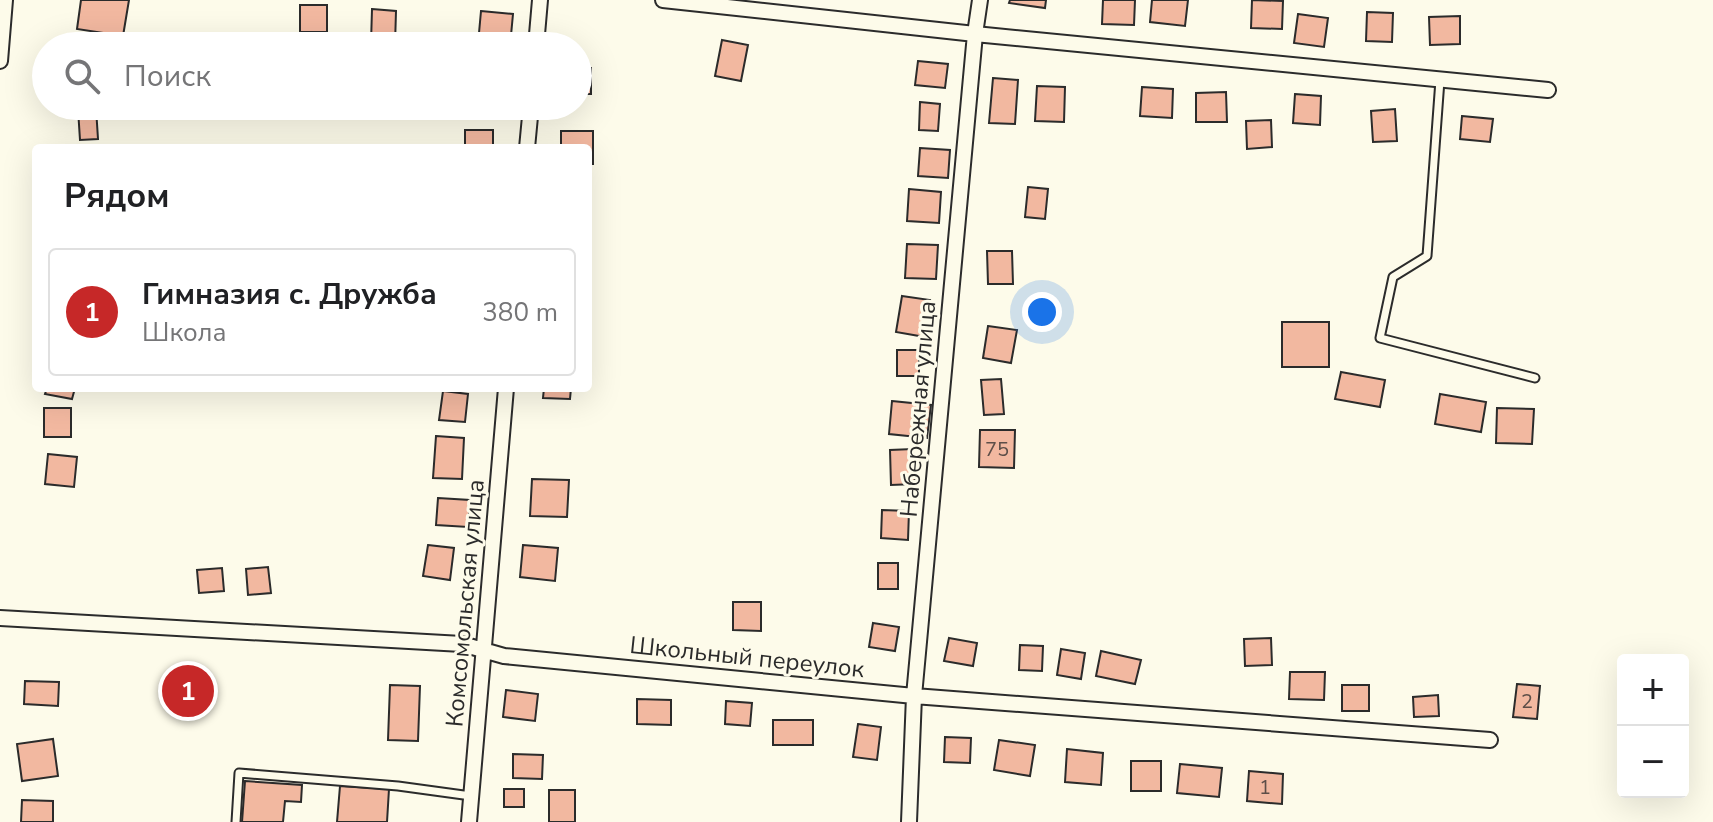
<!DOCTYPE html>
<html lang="ru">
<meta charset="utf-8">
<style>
:root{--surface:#fff;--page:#f2f2f2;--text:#202124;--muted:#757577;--line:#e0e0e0;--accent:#c62828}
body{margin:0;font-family:"Nunito Sans",sans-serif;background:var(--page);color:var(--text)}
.controls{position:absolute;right:24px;bottom:24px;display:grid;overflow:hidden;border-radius:8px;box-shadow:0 8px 32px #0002}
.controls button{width:72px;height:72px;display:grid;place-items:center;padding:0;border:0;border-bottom:2px solid var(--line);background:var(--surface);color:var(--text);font:40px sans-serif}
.you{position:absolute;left:1042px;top:312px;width:28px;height:28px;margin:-20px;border:6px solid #fff;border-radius:50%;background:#1a73e8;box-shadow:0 0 0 12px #1a73e833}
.badge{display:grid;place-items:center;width:52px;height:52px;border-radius:50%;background:var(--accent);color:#fff;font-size:26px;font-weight:700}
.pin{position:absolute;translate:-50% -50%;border:4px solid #fff;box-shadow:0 2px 8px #0006}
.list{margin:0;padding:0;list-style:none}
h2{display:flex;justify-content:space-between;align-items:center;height:104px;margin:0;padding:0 32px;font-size:34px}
h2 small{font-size:26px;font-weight:400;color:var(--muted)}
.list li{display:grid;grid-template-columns:52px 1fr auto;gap:24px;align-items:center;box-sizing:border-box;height:128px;margin:0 16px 16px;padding:0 16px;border:2px solid var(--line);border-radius:8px}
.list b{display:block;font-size:30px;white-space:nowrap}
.list p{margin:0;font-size:26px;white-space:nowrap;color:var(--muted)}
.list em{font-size:26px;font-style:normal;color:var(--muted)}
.icon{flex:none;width:44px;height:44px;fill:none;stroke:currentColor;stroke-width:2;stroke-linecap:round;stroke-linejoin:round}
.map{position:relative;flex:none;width:1713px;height:822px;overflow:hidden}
.search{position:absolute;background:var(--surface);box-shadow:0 8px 32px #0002;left:32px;top:32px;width:560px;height:88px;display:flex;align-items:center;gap:20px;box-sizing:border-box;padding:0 28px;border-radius:44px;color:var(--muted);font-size:30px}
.panel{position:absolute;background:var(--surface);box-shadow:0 8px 32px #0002;left:32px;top:144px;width:560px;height:248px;border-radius:8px}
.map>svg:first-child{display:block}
</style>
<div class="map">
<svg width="1713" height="822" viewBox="0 0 1713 822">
<rect width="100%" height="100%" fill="#fdfbea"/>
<path fill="#f2b8a0" stroke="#2b2b2b" stroke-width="2" d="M81,0h48l-6,36 -46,-7z
M1010,0h36l-1,8 -36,-5z
M1103,0h32l-1,25 -32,-1z
M1152,0h36l-3,26 -35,-4z
M1252,0l31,1 -1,28 -31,-1z
M300,5h27v27h-27z
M372,9l24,2 -1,34 -24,-2z
M481,11l32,3 -3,32 -32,-2z
M1367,12l26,1 -1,29 -26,-1z
M1298,14l30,4 -4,29 -30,-4z
M1460,16v28l-30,1 -1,-28z
M722,40l26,5 -7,36 -26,-5z
M918,61l30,3 -3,24 -30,-3z
M578,68h13v26h-13z
M993,78l25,2 -3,44 -26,-1z
M1037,86l28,1 -1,35 -29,-1z
M1142,87l31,2 -1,29 -32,-2z
M1226,92l1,30h-31v-29z
M1295,94l26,2 -1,29 -27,-2z
M920,102l20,2 -2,27 -19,-1z
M96,108l2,31 -18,1 -2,-31z
M1395,109l2,32 -24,1 -2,-31z
M1462,116l31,3 -3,23 -30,-3z
M1271,120l1,27 -25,2 -1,-28z
M465,130h28v18h-28z
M561,131h32v33h-5v-16h-27z
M920,148l30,2 -2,28 -30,-2z
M1028,187l20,2 -3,30 -20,-2z
M909,189l32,3 -2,31 -32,-2z
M907,244l31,1 -2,34 -31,-1z
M987,251h25l1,33h-25z
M902,296l28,4 -5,37 -29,-5z
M1282,322h47v45h-47z
M988,326l29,4 -6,33 -28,-5z
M897,350h22v26h-22z
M1341,372l44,8 -5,27 -45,-8z
M1001,379l3,35 -20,1 -3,-35z
M47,388h28l-3,11 -27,-5z
M544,388h27l-1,11 -27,-1z
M443,391l25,3 -3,28 -26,-2z
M1440,394l46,8 -5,30 -46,-8z
M892,401l39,4 -4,33 -38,-4z
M44,408h27v29h-27z
M1497,408l37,1 -2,35 -36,-1z
M980,430h35l-1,38 -35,-1z
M436,436l28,2 -2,41 -29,-1z
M913,449l2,35 -24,1 -1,-35z
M48,454l29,3 -3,30 -29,-3z
M532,479l37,1 -2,37 -37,-1z
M438,498l32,2 -2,27 -32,-2z
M882,510l27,1 -1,29 -27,-2z
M428,545l26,3 -4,32 -27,-4z
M523,545l35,3 -3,33 -35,-4z
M878,563h20v26h-20z
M268,567l3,26 -23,2 -2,-26z
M222,568l2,23 -25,2 -2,-23z
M733,602h28v29l-28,-1z
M873,623l26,4 -4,24 -26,-4z
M949,638l28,5 -4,23 -29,-5z
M1271,638l1,27 -27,1 -1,-27z
M1020,645l23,1 -1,25 -23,-1z
M1061,649l24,4 -4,26 -24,-4z
M1101,651l40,9 -6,24 -39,-8z
M1290,672h35l-1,28 -35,-1z
M25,681l34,1 -1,24 -34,-2z
M1517,684l23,2 -3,33 -24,-2z
M390,685l30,1 -2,55 -30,-1z
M1342,685h27v26h-27z
M506,690l32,4 -3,27 -32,-4z
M1438,695l1,21 -25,1 -1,-20z
M637,699l34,1v25l-34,-1z
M726,701l26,2 -2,23 -25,-2z
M773,720h40v25h-40z
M858,724l23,3 -4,33 -24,-3z
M945,737l26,1 -1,25 -26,-1z
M53,739l5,37 -36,5 -5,-37z
M999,740l36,5 -5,31 -36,-6z
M1067,749l36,4 -2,32 -36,-3z
M513,754l30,1 -1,24 -29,-1z
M1131,761h30v30h-30z
M1180,764l42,4 -3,29 -42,-4z
M1249,771l34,3 -1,30 -35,-3z
M245,781l57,4 -1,17 -16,-1 -2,21h-41z
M340,786l49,3 -2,33h-50z
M504,789h20v18h-20z
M549,790h26v32h-26z
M22,800l31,1v21h-32z"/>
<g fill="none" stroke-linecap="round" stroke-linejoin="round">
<defs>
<path id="service" d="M1440,80l-13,176 -34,21 -13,61 155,40
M236,822l3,-49 159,13 73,10"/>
<path id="minor" d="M663,0l312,34 573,56
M536,46l4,-46
M0,61l5,-61
M527,148l4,-42
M0,618l462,26 42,12 410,40 576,44
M469,822l37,-434
M909,822l5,-126 61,-662 5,-34"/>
</defs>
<use href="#service" stroke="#2b2b2b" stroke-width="11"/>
<use href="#minor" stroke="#2b2b2b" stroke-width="18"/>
<use href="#service" stroke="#fdfbea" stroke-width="7"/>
<use href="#minor" stroke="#fdfbea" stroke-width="14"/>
</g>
<g text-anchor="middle" stroke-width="6" stroke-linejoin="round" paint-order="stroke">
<g font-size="20" fill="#5d4e48">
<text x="997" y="456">75</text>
<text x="1527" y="708">2</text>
<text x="1265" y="794">1</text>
</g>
<g font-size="24" fill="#2b2b2b" stroke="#fdfbea">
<text transform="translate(918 409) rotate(-85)" y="8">Набережная улица</text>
<text transform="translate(465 603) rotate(-85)" y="8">Комсомольская улица</text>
<text transform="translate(747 657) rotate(6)" y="8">Школьный переулок</text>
</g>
</g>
</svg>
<div class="controls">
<button>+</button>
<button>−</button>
</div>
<div class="you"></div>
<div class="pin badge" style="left:188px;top:691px">1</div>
<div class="search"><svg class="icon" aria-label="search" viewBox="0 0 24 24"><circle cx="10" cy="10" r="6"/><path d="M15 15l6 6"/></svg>Поиск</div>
<section class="panel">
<h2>Рядом<small></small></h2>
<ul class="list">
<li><span class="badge">1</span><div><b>Гимназия с. Дружба</b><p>Школа</p></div><em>380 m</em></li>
</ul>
</section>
</div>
